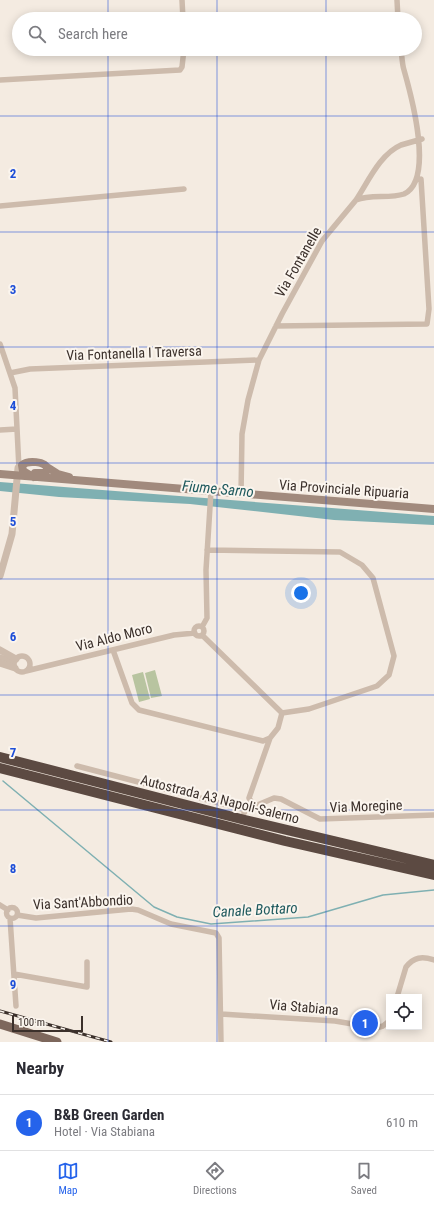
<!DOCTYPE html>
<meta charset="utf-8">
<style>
:root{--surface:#fff;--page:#f2f2f3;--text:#2b2b33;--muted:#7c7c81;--line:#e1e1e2;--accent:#2563eb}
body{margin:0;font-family:"Roboto Condensed",sans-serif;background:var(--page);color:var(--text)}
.controls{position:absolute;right:12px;bottom:12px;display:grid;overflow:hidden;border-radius:0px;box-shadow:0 2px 10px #0003}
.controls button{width:36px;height:36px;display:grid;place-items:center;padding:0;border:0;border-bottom:1px solid var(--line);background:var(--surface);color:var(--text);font:20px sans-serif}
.scale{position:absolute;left:12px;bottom:10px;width:71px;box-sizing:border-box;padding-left:4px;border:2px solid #3b302b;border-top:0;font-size:11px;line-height:14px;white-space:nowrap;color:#3b302b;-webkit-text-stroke:3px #fbf5ee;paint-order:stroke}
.you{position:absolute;left:301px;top:593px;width:14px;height:14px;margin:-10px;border:3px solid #fff;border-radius:50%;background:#1a73e8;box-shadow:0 0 0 6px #1a73e833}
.badge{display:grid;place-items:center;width:26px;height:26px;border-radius:50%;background:var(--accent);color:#fff;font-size:13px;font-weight:700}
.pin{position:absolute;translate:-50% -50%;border:2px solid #fff;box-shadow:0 1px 4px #0006}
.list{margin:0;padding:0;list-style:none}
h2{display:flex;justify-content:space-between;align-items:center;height:52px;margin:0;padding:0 16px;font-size:17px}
h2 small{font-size:13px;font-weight:400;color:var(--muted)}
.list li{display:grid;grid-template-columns:26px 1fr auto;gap:12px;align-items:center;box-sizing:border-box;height:56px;padding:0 16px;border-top:1px solid var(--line)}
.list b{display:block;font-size:15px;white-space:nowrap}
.list p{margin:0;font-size:13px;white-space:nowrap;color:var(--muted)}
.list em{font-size:13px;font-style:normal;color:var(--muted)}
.icon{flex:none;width:22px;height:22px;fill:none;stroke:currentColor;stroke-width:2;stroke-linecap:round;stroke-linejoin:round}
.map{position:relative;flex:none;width:434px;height:1042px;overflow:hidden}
.search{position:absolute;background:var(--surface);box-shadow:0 2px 10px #0003;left:12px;right:12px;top:12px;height:44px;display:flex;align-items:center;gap:10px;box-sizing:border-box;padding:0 14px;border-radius:22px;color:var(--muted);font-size:15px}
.sheet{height:108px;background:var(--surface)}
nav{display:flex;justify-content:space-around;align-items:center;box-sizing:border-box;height:56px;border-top:1px solid var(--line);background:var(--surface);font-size:11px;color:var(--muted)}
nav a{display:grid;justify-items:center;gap:2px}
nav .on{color:var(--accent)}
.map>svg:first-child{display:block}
</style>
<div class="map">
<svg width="434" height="1042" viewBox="0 0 434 1042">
<rect width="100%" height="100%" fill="#f4ebe1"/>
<path fill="#b8c4a0" d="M155,670l7,26 -11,2 -6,-25z
M143,672l7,27 -11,3 -7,-27z"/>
<path fill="#7fb0b2" d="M0,482l434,34v9l-100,-5 -144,-16 -131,-7 -59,-6z"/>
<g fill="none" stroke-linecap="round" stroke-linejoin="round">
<path stroke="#7fb0b2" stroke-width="1.5" d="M3,781l151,126 23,10 34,7 97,-7 75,-22 51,-5"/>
<path stroke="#cdbbac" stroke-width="5.5" d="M182,0l1,19
M397,0l1,19
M0,80l180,-10 2,-3 2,-18
M356,200c12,-18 24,-46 45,-55 7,-2 14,-4 21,-6
M0,206l184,-17
M276,326l151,-2 2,-15 -8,-130
M0,344l15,44 4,81
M10,373l20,-4 229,-9
M0,430l17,-1
M241,494l1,-60 6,-34 11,-40 23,-46 40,-73 34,-41c15,-6 33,-1 48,-6 30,-14 8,-96 0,-124 -2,-6 -2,-14 -3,-21
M194 631a5 5 0 1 1 10 0a5 5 0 1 1-10 0Z
M202,627l5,-9 -1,-48 5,-79
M202,635l80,78 27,-4 68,-23 12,-11 5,-19 -21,-78 -11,-13 -22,-13 -133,-2
M113,650l19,53 7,7 124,31 7,-3
M14 664a8 8 0 1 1 16 0a8 8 0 1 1-16 0Z
M0,657l14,5
M26,671l148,-36 21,-2
M77,766l169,44
M258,805l-6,-2 -3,-5 21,-60 8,-10 4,-15
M244,813l2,-3 28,-12 7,1 39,20 114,-4
M0,905l8,5
M6.5 913a5.5 5.5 0 1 1 11 0a5.5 5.5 0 1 1-11 0Z
M17,915l19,3 95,-9 7,1 33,14 45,9 3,5 2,104
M10,918l6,88
M14,974l73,13v-25
M397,997l9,-30c8,-10 16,-11 28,-7
M221,1014l114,7 41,7 7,-2 6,-5"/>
<path stroke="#cdbbac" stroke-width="7" d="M0,576l12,-42 6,-66
M0,650l16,9
M0,663l15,5"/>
<path stroke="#a18a7d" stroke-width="8" d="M47,467l11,7 11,3
M0,474l434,35
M33,477l-10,-6 -1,-6c6,-5 23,-4 26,4l-3,4h-10"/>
<path stroke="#7d675c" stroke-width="9" d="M0,1024l57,18"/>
<path stroke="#5c4a42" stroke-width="10" d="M0,757l245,63 189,45
M0,768l285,73 149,34"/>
<defs>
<path id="rail" d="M0,1011l111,31"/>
</defs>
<use href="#rail" stroke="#3b302b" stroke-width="3"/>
<use href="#rail" stroke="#fbf5ee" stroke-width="1.5" stroke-dasharray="4.5" stroke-linecap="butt"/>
</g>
<path fill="none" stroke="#1d4ed8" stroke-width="1" stroke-opacity="0.55" d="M108,0v19M217,0v19M326,0v19M108,49v993M217,49v993M326,49v993M0,116h434M0,232h434M0,347h434M0,463h434M0,579h434M0,695h434M0,810h434M0,926h434"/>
<g text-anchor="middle" stroke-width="4" stroke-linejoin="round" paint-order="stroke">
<g font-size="14" fill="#3b302b" stroke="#fbf5ee">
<text transform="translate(298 262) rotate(-60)" y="5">Via Fontanelle</text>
<text transform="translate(134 353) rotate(-2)" y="5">Via Fontanella I Traversa</text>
<text transform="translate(344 489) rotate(4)" y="5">Via Provinciale Ripuaria</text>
<text transform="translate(114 637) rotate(-14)" y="5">Via Aldo Moro</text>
<text transform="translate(220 799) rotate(14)" y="5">Autostrada A3 Napoli-Salerno</text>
<text transform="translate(366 806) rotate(-2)" y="5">Via Moregine</text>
<text transform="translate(83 902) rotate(-3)" y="5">Via Sant'Abbondio</text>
<text transform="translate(304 1007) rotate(5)" y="5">Via Stabiana</text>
</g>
<g font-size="15" font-style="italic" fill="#1f5a5e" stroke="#fbf5ee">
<text transform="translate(218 489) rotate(5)" y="5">Fiume Sarno</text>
<text transform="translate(255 910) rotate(-3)" y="5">Canale Bottaro</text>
</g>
</g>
<g font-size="13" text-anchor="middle" font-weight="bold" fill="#1d4ed8" stroke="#fbf5ee" stroke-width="4" stroke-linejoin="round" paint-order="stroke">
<text x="13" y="178">2</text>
<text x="13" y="294">3</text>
<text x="13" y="410">4</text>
<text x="13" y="526">5</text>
<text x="13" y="641">6</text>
<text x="13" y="757">7</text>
<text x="13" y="873">8</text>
<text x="13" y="989">9</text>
</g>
</svg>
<div class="controls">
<button><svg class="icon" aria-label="locate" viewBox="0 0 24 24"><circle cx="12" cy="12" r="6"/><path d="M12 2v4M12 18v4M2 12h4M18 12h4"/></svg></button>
</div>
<div class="scale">100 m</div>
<div class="you"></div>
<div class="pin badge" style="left:365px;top:1023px">1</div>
<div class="search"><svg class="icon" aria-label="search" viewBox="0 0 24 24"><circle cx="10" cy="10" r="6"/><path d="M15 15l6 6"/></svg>Search here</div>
</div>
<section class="sheet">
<h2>Nearby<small></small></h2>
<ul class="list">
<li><span class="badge">1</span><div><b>B&amp;B Green Garden</b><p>Hotel · Via Stabiana</p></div><em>610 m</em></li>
</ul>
</section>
<nav>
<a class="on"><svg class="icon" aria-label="map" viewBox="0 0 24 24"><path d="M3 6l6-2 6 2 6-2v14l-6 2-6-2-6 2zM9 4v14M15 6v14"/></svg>Map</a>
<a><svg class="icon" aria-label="directions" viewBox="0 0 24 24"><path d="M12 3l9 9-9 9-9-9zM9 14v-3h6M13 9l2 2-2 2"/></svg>Directions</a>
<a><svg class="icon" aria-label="saved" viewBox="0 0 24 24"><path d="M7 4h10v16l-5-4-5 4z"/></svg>Saved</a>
</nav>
